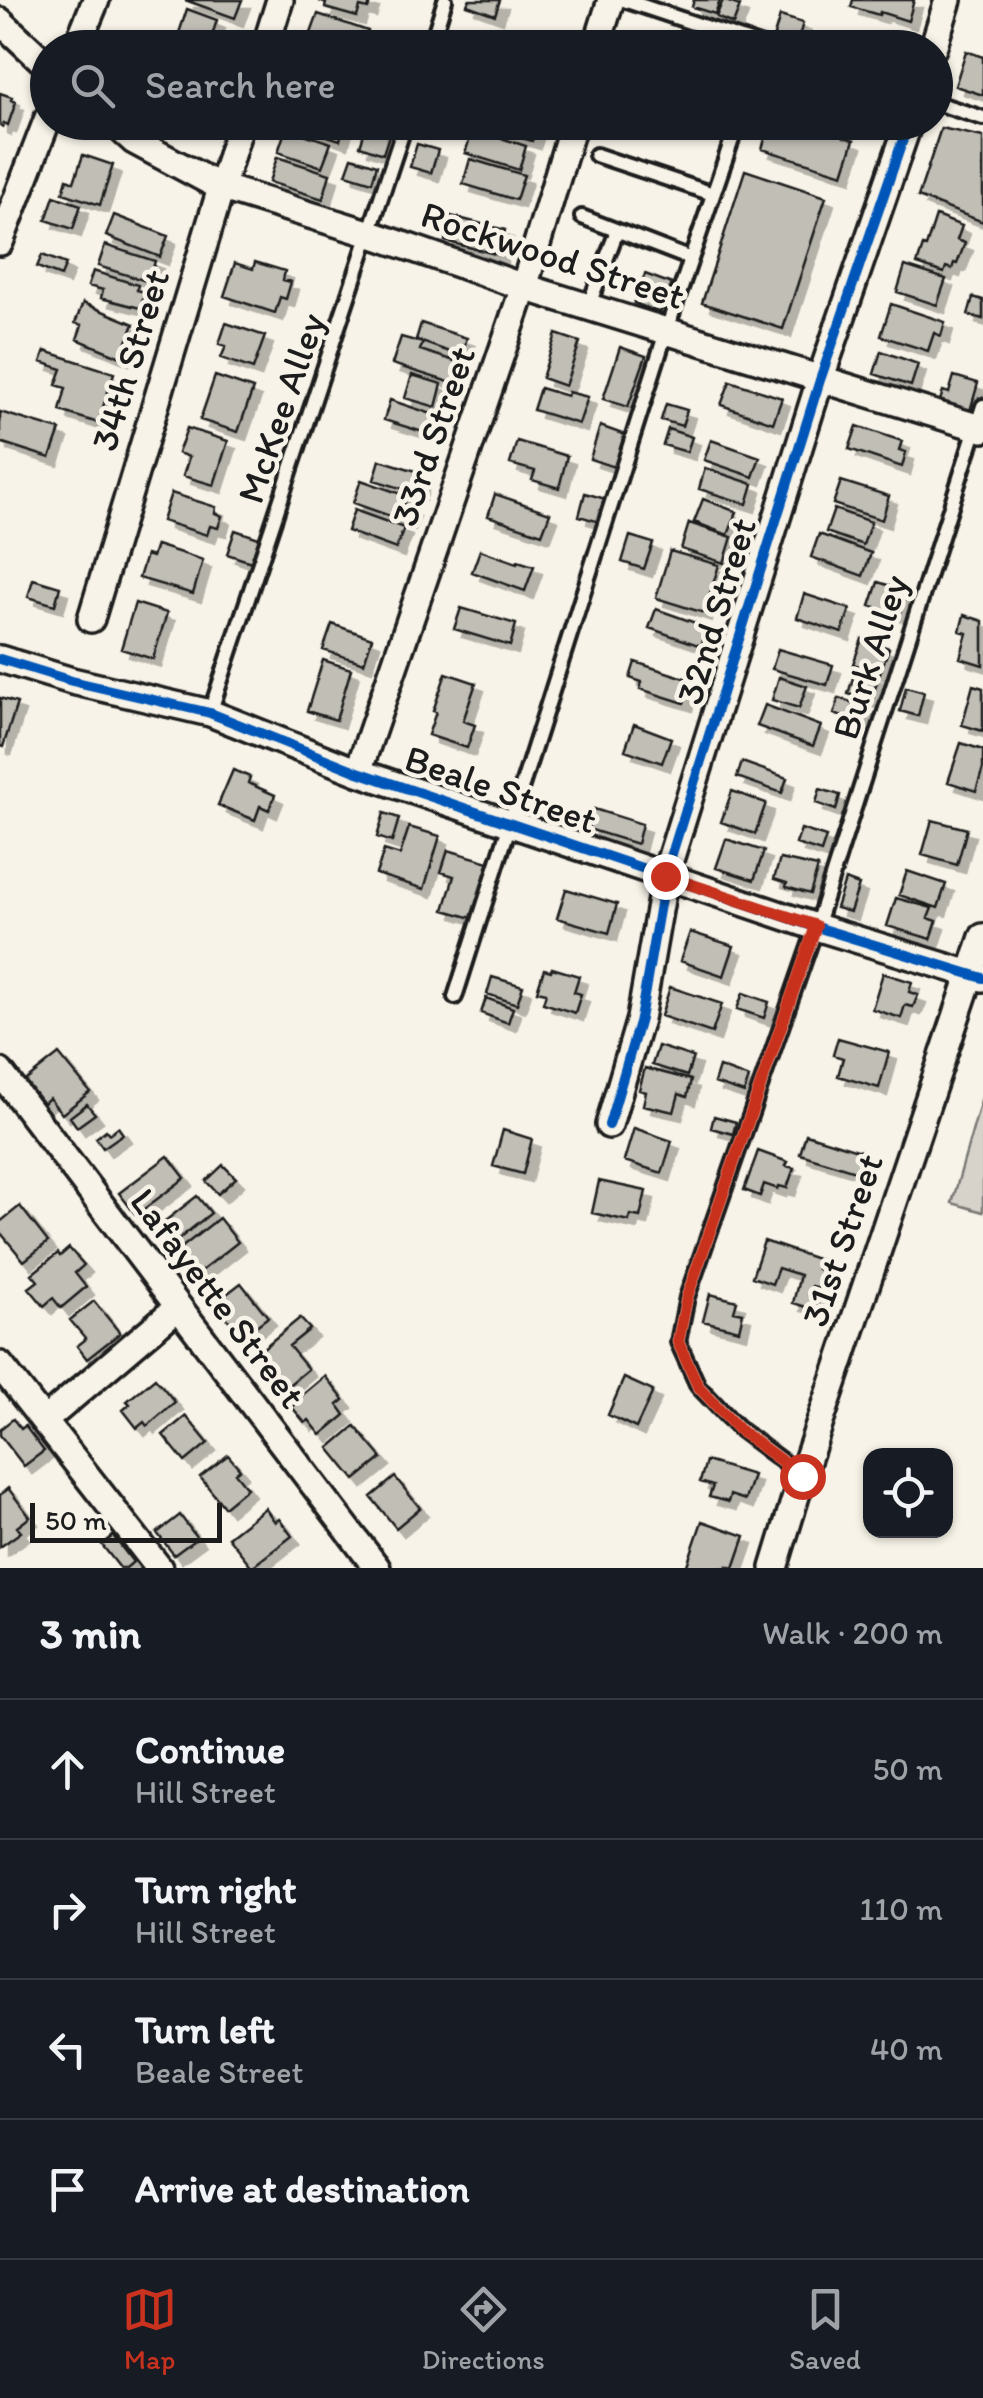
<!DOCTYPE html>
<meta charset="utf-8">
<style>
:root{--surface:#171b24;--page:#20242c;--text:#f1f3f6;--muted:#9ea1a6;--line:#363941;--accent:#c8321e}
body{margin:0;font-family:Itim,sans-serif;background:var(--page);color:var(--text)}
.controls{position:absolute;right:30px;bottom:30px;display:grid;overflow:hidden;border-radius:20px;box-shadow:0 2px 8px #0004}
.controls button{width:90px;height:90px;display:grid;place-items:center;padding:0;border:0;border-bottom:2px solid var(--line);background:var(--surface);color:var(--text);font:50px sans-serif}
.scale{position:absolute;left:30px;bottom:25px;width:192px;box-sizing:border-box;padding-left:10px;border:5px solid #1c1c1c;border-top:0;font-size:28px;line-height:35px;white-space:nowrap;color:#1c1c1c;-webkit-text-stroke:8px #f7f3e8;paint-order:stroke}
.stop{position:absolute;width:30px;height:30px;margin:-22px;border:8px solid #c8321e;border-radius:50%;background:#fff}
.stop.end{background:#c8321e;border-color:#fff;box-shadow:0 2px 10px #0008}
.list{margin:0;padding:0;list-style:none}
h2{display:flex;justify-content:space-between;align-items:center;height:130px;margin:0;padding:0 40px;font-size:42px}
h2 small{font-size:32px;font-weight:400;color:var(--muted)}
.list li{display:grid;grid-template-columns:65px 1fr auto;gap:30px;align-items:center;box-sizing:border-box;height:140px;padding:0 40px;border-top:2px solid var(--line)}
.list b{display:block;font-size:38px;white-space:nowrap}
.list p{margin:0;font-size:32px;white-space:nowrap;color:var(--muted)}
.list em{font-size:32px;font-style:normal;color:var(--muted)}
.icon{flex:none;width:55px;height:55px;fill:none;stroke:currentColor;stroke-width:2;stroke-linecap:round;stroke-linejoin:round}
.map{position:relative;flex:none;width:983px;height:1568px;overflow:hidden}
.search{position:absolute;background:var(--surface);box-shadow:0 2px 8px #0004;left:30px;right:30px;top:30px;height:110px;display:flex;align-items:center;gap:25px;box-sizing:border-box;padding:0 35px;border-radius:55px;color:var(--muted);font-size:38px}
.sheet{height:690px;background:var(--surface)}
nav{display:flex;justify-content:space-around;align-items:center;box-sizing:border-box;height:140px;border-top:2px solid var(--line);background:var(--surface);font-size:28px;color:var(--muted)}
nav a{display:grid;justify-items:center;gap:5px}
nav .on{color:var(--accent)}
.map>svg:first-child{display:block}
</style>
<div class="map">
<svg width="983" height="1568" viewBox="0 0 983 1568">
<defs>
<filter id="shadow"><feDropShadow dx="8" dy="8" stdDeviation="0" flood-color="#0004"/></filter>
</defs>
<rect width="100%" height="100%" fill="#f7f3e8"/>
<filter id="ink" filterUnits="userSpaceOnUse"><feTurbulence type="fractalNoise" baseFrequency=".01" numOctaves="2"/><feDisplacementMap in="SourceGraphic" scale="20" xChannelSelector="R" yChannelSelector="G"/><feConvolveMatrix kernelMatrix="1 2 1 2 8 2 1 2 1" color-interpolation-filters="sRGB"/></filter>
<g filter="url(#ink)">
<path fill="#d7d3cb" stroke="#7a7874" stroke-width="2.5" d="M983,1093v119l-31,-9z"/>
<path fill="#c0beb5" stroke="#1c1c1c" stroke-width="2.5" filter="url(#shadow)" d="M185,0h57l-7,18z
M371,0l-3,9 -8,-2 -3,10 -32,-9 1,-5 -7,-2z
M469,0h31l-5,15 -28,-10z
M694,0h26l-5,14 -23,-7z
M723,0l17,6 -7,18 -17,-7z
M853,0h61l-6,21 -28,-9 -1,3 -28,-8z
M187,9l30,11 -9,28h-34z
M318,14l50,17 -6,17h-18l-34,-12z
M780,16l23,7 -7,23 -23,-7z
M966,51l17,6v38l-28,-9z
M0,93l12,4 -1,3 5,2 -8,23 -4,-2 -1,4 -3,-2z
M288,122h57l-5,18 -52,-16z
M486,122h52l-6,19 -48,-14z
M770,122h79l-5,15 10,3 -11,34 -81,-25z
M367,124l23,8 -7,22 -23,-8z
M286,128l45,15 -9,24 -44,-15z
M941,128l42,9v85l-65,-25z
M473,129l53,17 -7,24 -54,-17z
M417,144l21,6 -7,23 -21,-6z
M83,155l30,10 -13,40 -37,-12 4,-14 7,3z
M277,157l53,17 -7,25 -54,-17z
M352,157l25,8 -5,17 -26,-8z
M470,159l54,16 -8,25 -53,-16z
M745,170l81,27 -43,132 -81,-26z
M54,196l27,9 -8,24 -27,-9z
M114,215l54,21 -8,21 -54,-21z
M451,216l54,14 -6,25 -54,-14z
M936,216l26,10 -5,14 8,3 -8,21 -3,-1 -2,6 -6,-2 -2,6 -27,-9 6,-18 3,1z
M105,245l50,16 -6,21 -51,-16z
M42,255l24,9 -5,12 -24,-9z
M255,262l30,9 -2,9 8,2 -5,17 -6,-2 -5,16 -51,-17 11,-33 18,6z
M905,266l41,13 -9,26 -40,-13z
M93,271l45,14 -1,5 8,2 -5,16 -39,-10 2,-8 -15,-4z
M645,274l27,10 -12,29 -26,-10z
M973,297l10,3v19l-15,-4z
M83,303l51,21 -13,33 -44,-18 5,-14 -7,-2z
M891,304l54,18 -4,14 -7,-3 -6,18 -47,-15z
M226,323l39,13 -12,33 -32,-11 5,-12 -7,-2z
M421,323l46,15 -6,18 -45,-16z
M556,334l24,8 -15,44 -23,-8z
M401,337l22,6 -3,7 41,13 -6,21 -63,-20z
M620,347l26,9 -18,51 -25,-8z
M45,351l69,22 -16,50 -38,-12 6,-23 -10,-3 6,-16 -21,-7z
M881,351l37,13 -7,22 -37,-12z
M412,375l30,9 -6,23 -31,-9z
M215,376l38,13 -15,43 -38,-12z
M954,376l24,7 -8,28 -30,-10 3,-10 6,2z
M730,381l52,17 -9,25 -52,-18z
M540,388l27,8 1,-4 20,5 -9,27 -46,-14z
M390,400l45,15 -6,19 -45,-14z
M666,404l21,6 -5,16 -21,-6z
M0,412l60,18 -10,28 -50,-16z
M600,426l28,10 -11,32 -27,-9z
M857,426l45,15 -3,9 7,2 -4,15 -53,-18z
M187,428l41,13 -14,44 -31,-9 6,-19 -11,-4z
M668,429l24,8 -5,15 -24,-7z
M711,440l49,17 -7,20 -49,-17z
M517,441l50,15 -8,32 -27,-8 3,-9 -25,-7z
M380,460l43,13 -6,20 -43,-13z
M705,468l48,16 -6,20 -48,-15z
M361,480l46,16 -4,10 9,3 -5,13 -54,-19z
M841,481l48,15 -7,24 -49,-16z
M171,493l45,14 -1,6 7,3 -4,12 -8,-2 -3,9 -45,-14z
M585,493l24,7 -6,23 -24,-7z
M495,494l55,19 -8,21 -54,-18z
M703,499l34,13 -9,23 -34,-13z
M834,509l37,13 -8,23 -37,-13z
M354,510l50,18 -8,21 -49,-18z
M689,523l43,14 -8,26 -43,-14z
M235,530l24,8 -8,24 -24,-8z
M819,534l52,19 -8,23 -52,-19z
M630,536l23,7 -9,26 -22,-7z
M156,545l47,15 -10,34 -54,-16 7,-23 6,2z
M480,550l37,13 1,-2 16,5 -9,25 -53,-19z
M670,551l49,14 -15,48 -48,-15z
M33,579l27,8 -5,18 -27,-8z
M878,582l29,9 -8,24 -29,-9z
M804,594l46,15 -8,24 -45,-15z
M135,603l32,10 -14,46 -32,-10z
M461,608l55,16 -6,22 -56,-17z
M656,609l51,18 -6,19 -52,-18z
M964,615l19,6v44l-23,-7 7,-25 -7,-2z
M332,624l40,14 -8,25 -41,-13z
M862,639l27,9 -9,25 -27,-9z
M778,649l55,16 -6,20 -55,-16z
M323,660l28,9 -15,51 -29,-9z
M635,662l56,18 -7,23 -44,-14 2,-7 -12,-4z
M856,668l23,8 -8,25 -23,-7z
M446,673l30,10 -13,38 12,4 -8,23 -39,-13 8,-23 -3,-1z
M779,677l28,9 -8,22 -27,-8z
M973,685l10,3v43l-21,-6z
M906,687l18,5 -6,24 -18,-5z
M0,698l17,5 -14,44 -3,-1z
M839,698l26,9 -5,16 -26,-9z
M765,705l56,21 -8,20 -56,-20z
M634,724l37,14 -9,25 -37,-13z
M961,743l22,7v18l-7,23 -28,-9z
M742,762l45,16 -5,15 -45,-16z
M233,770l17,7 -2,6 27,12 -6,15 -9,-4 -5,14 -37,-15z
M820,789l20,6 -4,15 -20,-7z
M732,791l34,12 -11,31 -34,-12z
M594,809l48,15 -5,20 -49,-15z
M384,813l15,5 -7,24 -15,-5z
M932,820l35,9 -10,36 -35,-10z
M409,827l31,9 -16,53 -48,-15 8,-24 16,5z
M801,829l25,8 -5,15 -25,-8z
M726,839l38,12 -10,29 -38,-12z
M448,850l41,12 -17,56 -28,-8 10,-34 -13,-4z
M780,859l38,8 -8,27 -24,-7 1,-4 -13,-4z
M907,871l39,13 -8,24 -39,-13z
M845,880l14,5 -9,27 -14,-4z
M566,889l51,15 -8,29 -52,-15z
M896,898l36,10 -4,10 9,3 -6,18 -44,-13z
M690,932l44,14 -10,30 -44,-15z
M552,968l27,8 -5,16 7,2 -6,19 -32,-10 3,-10 -9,-2 7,-22 7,2z
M883,973l29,9 -3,10 9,3 -5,12 -8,-2 -4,13 -29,-9z
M492,977l31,9 -6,18 -30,-10z
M670,987l52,17 -10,29 -51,-17z
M743,993l26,9 -5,16 -27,-9z
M486,998l27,10 -5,15 -27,-10z
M838,1038l51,14 -10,36 -41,-12 5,-18 -10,-3z
M658,1046l35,11 -6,19 -35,-11z
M59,1054l31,38 -28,22 -13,-16 -6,6 -18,-23z
M719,1067l30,11 -5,15 -30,-10z
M645,1068l46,12 -4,17 -8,-3 -5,18 -31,-7 3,-13 -7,-2z
M87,1104l8,10 -18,13 -7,-10z
M714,1116l22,6 -3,12 -22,-6z
M118,1127l5,7 -20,14 -7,-10 10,-8 3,4z
M634,1128l38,13 -10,32 -38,-12z
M503,1130l29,9 -9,35 -30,-8z
M806,1134l58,18 -6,20 -58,-18z
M758,1151l30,11 -2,4 8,2 -7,20 -8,-2 -1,3 -14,-5 -4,12 -16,-6z
M168,1156l17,22 -49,37 -17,-22z
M223,1165l13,13 -18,16 -12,-13z
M599,1181l47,10 -6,26 -10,-2 -1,6 -37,-8z
M197,1196l14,17 -42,34 -14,-18z
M20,1206l28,36 -24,19 -24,-29v-10z
M219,1218l19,24 -43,34 -19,-24z
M764,1241l56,19 -3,9 7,2 -5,17 -7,-2 -3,9 10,3 -3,12 -23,-7 7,-28 -22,-7 -6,16 -20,-7z
M69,1248l15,17 -9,8 11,14 -25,21 -8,-10 -9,8 -15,-18 9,-7 -6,-7 26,-21 2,3z
M241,1283l27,34 -26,20 -27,-34z
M710,1294l27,7 -3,10 9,2 -4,17 -36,-9z
M94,1301l26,32 -33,26 -10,-13 9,-7 -16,-19z
M300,1318l10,11 -21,17 19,23 -23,19 -29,-34z
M325,1376l19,24 -6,5 7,10 -24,20 -12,-15 -4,3 -13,-16 5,-4 -2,-2z
M155,1378l20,24 -28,24 -3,-4 -7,6 -14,-18 7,-6 -3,-3z
M624,1378l29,13 -17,37 -28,-13z
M186,1416l22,27 -23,19 -22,-27z
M13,1419l8,10 4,-3 19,25 -20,15 -24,-31v-6z
M355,1426l27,32 -27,22 -26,-32z
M228,1455l12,14 -5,4 12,15 -23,19 -24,-30z
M706,1461l47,14 -8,25 -15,-5 -2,7 -19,-5 4,-11 -13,-4z
M395,1477l25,31 -24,20 -25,-31z
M8,1488l22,29 -13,10 4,5 -21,15v-52z
M265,1508l10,14 4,-3 13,17 -40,31 -24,-30z
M180,1515l17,23 -23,17 -17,-22z
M702,1521l43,15 -11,32 -7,-2v2h-41z
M113,1536l20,26 -7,6h-6l-18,-23z"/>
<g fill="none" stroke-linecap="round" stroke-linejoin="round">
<defs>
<path id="service" d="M624,0l144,48
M430,48l15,-48
M936,103l47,15
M596,155l117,39
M582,217l109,42
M588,307l29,-76
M210,713l196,-591
M455,997l211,-665 72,-210
M802,1476l-63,-47 -41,-43 -20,-44 9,-45 129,-370 167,-521"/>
<path id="minor" d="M0,21l48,45
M76,48l20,-48
M265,48l15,-48
M596,48l15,-48
M933,48l15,-48
M113,122l21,19 86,46 151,47 153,53 459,142
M0,242l48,-124
M91,619l150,-497
M0,659l72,22 138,32 148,59 458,155 167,51
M358,772l166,-485 50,-165
M0,1072l377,496
M609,1125l31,-106 25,-143 155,-496 89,-258
M0,1365l159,203
M44,1421l134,-114
M774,1568l28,-92 181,-539"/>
</defs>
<use href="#service" stroke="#1c1c1c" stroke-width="20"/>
<use href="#minor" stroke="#1c1c1c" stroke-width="32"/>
<use href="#service" stroke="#f7f3e8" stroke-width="12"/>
<use href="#minor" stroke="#f7f3e8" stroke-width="25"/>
<defs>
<path id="cycleway" d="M0,659l72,22 138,32 148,59 458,155 167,51
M609,1125l31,-106 25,-143 155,-496 89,-258"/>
</defs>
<use href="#cycleway" stroke="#f7f3e8" stroke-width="16"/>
<use href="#cycleway" stroke="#0057b8" stroke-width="10"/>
</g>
</g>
<g fill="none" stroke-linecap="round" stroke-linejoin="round" filter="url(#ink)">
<path stroke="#c8321e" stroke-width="12" d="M665,876l151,50 -129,371 -9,45 20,44 41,44 63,46"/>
</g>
<g text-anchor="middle" stroke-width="9" stroke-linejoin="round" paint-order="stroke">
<g font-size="38" fill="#1c1c1c" stroke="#f7f3e8">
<text transform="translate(553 255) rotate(18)" y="13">Rockwood Street</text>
<text transform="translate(130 360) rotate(-73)" y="13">34th Street</text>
<text transform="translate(281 408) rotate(-71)" y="13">McKee Alley</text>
<text transform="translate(433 436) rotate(-71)" y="13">33rd Street</text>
<text transform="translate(716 611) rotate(-73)" y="13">32nd Street</text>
<text transform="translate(870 657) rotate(-72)" y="13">Burk Alley</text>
<text transform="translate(501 789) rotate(19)" y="13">Beale Street</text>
<text transform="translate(842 1240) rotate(-71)" y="13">31st Street</text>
<text transform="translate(218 1298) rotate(53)" y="13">Lafayette Street</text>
</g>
</g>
</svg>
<div class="controls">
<button><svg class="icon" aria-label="locate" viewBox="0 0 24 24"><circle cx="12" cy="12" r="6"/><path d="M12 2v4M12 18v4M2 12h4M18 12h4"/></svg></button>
</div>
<div class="scale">50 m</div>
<div class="stop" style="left:802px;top:1476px"></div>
<div class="stop end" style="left:665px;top:876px"></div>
<div class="search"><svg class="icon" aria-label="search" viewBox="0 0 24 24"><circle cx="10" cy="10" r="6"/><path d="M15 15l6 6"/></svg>Search here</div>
</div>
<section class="sheet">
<h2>3 min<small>Walk · 200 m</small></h2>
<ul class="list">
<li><svg class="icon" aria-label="ahead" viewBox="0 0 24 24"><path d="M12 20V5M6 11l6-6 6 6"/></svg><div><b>Continue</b><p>Hill Street</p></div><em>50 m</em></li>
<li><svg class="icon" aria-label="right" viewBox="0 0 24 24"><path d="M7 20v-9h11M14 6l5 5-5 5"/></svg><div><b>Turn right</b><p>Hill Street</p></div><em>110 m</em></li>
<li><svg class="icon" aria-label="left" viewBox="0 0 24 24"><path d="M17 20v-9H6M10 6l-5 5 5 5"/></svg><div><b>Turn left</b><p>Beale Street</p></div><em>40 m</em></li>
<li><svg class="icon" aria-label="arrive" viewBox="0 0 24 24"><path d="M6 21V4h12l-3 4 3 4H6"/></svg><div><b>Arrive at destination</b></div></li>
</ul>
</section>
<nav>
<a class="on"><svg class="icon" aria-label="map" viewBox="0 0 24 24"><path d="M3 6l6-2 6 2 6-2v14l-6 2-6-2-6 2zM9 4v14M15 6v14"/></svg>Map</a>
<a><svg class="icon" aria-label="directions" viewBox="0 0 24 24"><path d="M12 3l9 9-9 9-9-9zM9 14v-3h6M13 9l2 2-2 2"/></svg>Directions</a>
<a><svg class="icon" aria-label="saved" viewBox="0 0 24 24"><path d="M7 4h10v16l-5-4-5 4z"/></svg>Saved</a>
</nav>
